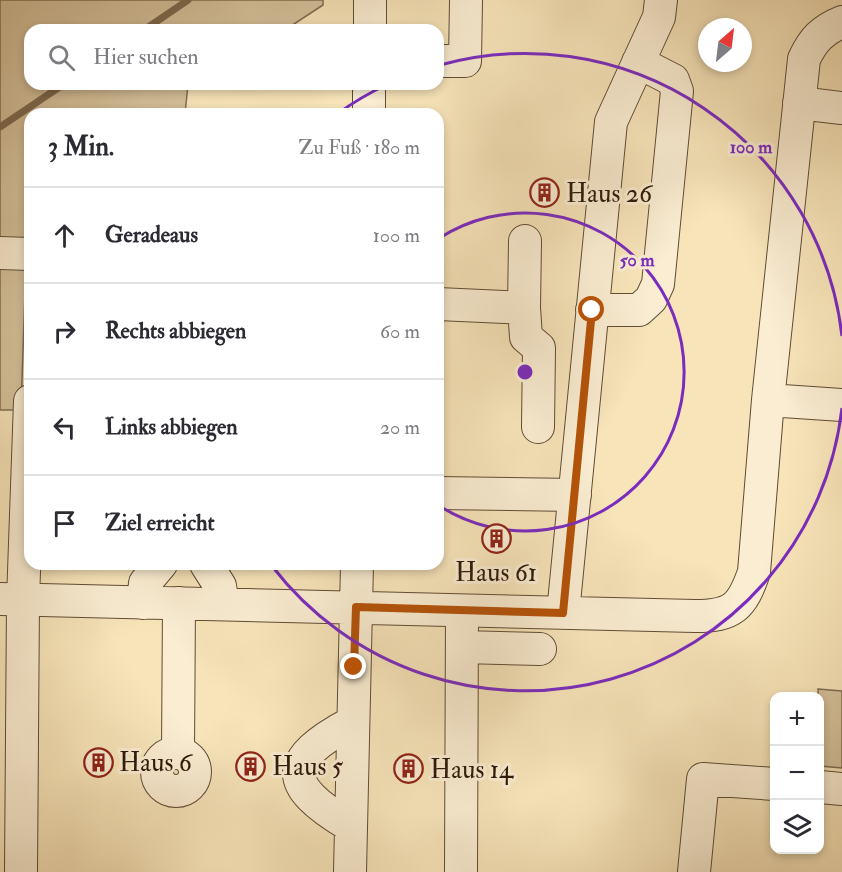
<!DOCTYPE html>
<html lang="de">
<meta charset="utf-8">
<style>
:root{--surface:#fff;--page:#f7f7f7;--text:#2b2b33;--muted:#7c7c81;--line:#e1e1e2}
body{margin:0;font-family:"IM FELL Double Pica",serif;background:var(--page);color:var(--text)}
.controls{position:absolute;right:18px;bottom:18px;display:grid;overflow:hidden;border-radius:12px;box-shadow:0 3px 9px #0003}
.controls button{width:54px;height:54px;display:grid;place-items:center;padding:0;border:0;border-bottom:2px solid var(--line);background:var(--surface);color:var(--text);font:30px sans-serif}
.compass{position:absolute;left:698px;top:18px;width:54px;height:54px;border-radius:50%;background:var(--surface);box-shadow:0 3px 9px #0003;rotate:28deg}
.stop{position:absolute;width:18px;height:18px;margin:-14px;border:4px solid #b45309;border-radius:50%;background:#fff}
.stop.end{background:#b45309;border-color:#fff;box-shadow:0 2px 6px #0008}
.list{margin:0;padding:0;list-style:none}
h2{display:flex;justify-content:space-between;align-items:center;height:78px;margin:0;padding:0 24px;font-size:26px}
h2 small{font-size:20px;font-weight:400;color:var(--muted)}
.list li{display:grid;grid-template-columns:39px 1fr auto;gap:18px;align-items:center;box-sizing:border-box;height:96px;padding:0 24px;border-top:2px solid var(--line)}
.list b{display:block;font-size:22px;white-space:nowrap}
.list em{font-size:20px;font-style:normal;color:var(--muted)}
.icon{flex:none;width:33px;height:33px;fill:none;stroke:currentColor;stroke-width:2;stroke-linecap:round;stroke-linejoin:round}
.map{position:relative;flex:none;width:842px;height:872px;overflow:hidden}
.search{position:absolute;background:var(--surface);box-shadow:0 3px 9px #0003;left:24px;top:24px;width:420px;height:66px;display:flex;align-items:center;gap:15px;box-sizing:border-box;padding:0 21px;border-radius:18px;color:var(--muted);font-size:22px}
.panel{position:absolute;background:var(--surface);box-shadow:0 3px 9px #0003;left:24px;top:108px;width:420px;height:462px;border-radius:18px}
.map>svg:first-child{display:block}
</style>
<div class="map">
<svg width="842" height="872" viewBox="0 0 842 872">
<rect width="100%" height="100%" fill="#f7e4b9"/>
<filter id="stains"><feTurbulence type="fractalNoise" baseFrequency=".00333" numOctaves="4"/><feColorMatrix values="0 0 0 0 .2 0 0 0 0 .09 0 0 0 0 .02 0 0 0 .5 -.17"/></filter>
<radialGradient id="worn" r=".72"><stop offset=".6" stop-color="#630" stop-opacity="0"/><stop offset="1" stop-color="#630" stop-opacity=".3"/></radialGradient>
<path fill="#d5c19b" stroke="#816d52" stroke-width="1.5" d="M0,0h323v5l-38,25h-255v54h158l-3,30h-155v149h-4l-5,147h-21z
M818,689l24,2v77l-22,-2z"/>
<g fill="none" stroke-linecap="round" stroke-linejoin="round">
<path stroke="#7d694f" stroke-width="7" d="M144,30l44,-30
M0,127l64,-43"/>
<defs>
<path id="minor" d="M370,30v-30
M438,61h27l1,-61
M799,103l43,5
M369,114v-30
M0,253l30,1
M438,304l86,4 1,-67
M524,308l2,29 13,11 -1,79
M592,310h47l12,-11 7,-15 19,-193 -4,-11 -35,-18
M768,400l74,5
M438,493l137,2
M206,564l14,22 3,18
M0,599l695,17c38,0 47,-9 59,-44l14,-172 36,-341c9,-19 18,-29 38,-37
M143,603l2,-20 16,-19
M563,613l48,-491 48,-105 2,-17
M462,647l78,2
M178,753l1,-150
M157 772a19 19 0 1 1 38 0a19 19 0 1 1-38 0Z
M820,787l22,2
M349,825c-67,-40 -67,-65 2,-102
M21,872l2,-272 7,-199
M350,872l7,-308
M461,872l1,-261
M694,872l9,-93 71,5"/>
</defs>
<use href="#minor" stroke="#604c35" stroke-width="34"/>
<use href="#minor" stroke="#faedd2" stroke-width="32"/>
</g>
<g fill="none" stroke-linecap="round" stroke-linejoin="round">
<path stroke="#b45309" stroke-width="8" d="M354,667l2,-60 207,6 29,-303"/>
</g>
<g fill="none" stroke="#7b2cbf" stroke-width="3">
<path d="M438 239A159 159 0 1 1 438 505"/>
<path d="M842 408A319 319 0 0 1 272 566M337 114A319 319 0 0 1 388 84M440 65A319 319 0 0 1 842 336"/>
</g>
<defs>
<symbol id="building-ring" viewBox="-11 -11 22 22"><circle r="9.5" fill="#faedd2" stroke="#8f2418" stroke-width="1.5"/><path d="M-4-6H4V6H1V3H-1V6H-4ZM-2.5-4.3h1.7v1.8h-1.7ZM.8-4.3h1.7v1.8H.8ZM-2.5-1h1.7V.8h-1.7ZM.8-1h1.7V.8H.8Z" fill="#8f2418"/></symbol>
</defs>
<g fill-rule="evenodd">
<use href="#building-ring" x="528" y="176" width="33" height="33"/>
<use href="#building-ring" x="480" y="522" width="33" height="33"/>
<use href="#building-ring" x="82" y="746" width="33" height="33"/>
<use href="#building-ring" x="234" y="750" width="33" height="33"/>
<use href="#building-ring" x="392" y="752" width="33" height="33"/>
</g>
<g text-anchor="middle" stroke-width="6" stroke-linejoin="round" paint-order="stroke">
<g font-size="26" fill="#2d1909" stroke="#faedd2" text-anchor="start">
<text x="566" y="202">Haus 26</text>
<text x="496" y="581" text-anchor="middle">Haus 61</text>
<text x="119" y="771">Haus 6</text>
<text x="272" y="775">Haus 5</text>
<text x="430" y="778">Haus 14</text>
</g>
</g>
<circle cx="525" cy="372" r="9" fill="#7b2cbf" stroke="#faedd2" stroke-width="3"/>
<g font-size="18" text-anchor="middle" font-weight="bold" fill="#7b2cbf" stroke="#faedd2" stroke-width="6" stroke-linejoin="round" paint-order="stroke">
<text x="751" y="153">100 m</text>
<text x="637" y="266">50 m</text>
</g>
<rect width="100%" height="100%" filter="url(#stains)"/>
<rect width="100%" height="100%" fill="url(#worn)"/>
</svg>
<div class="controls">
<button>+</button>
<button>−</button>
<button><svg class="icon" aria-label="layers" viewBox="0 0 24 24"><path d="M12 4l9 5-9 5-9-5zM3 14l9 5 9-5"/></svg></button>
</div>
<svg class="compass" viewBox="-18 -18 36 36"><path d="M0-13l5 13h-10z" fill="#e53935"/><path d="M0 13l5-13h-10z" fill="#7c7c81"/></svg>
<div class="stop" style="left:592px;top:310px"></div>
<div class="stop end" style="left:354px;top:667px"></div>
<div class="search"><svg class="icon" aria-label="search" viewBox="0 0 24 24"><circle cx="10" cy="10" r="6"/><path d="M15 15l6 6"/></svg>Hier suchen</div>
<section class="panel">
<h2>3 Min.<small>Zu Fuß · 180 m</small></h2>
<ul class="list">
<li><svg class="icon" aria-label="ahead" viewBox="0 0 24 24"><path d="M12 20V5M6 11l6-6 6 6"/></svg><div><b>Geradeaus</b></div><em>100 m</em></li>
<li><svg class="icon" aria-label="right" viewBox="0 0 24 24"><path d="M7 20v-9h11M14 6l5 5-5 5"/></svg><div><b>Rechts abbiegen</b></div><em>60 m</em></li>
<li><svg class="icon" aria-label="left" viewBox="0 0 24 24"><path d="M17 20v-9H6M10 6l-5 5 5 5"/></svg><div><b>Links abbiegen</b></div><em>20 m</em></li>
<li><svg class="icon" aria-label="arrive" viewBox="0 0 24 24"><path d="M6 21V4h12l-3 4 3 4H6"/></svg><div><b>Ziel erreicht</b></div></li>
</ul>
</section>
</div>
